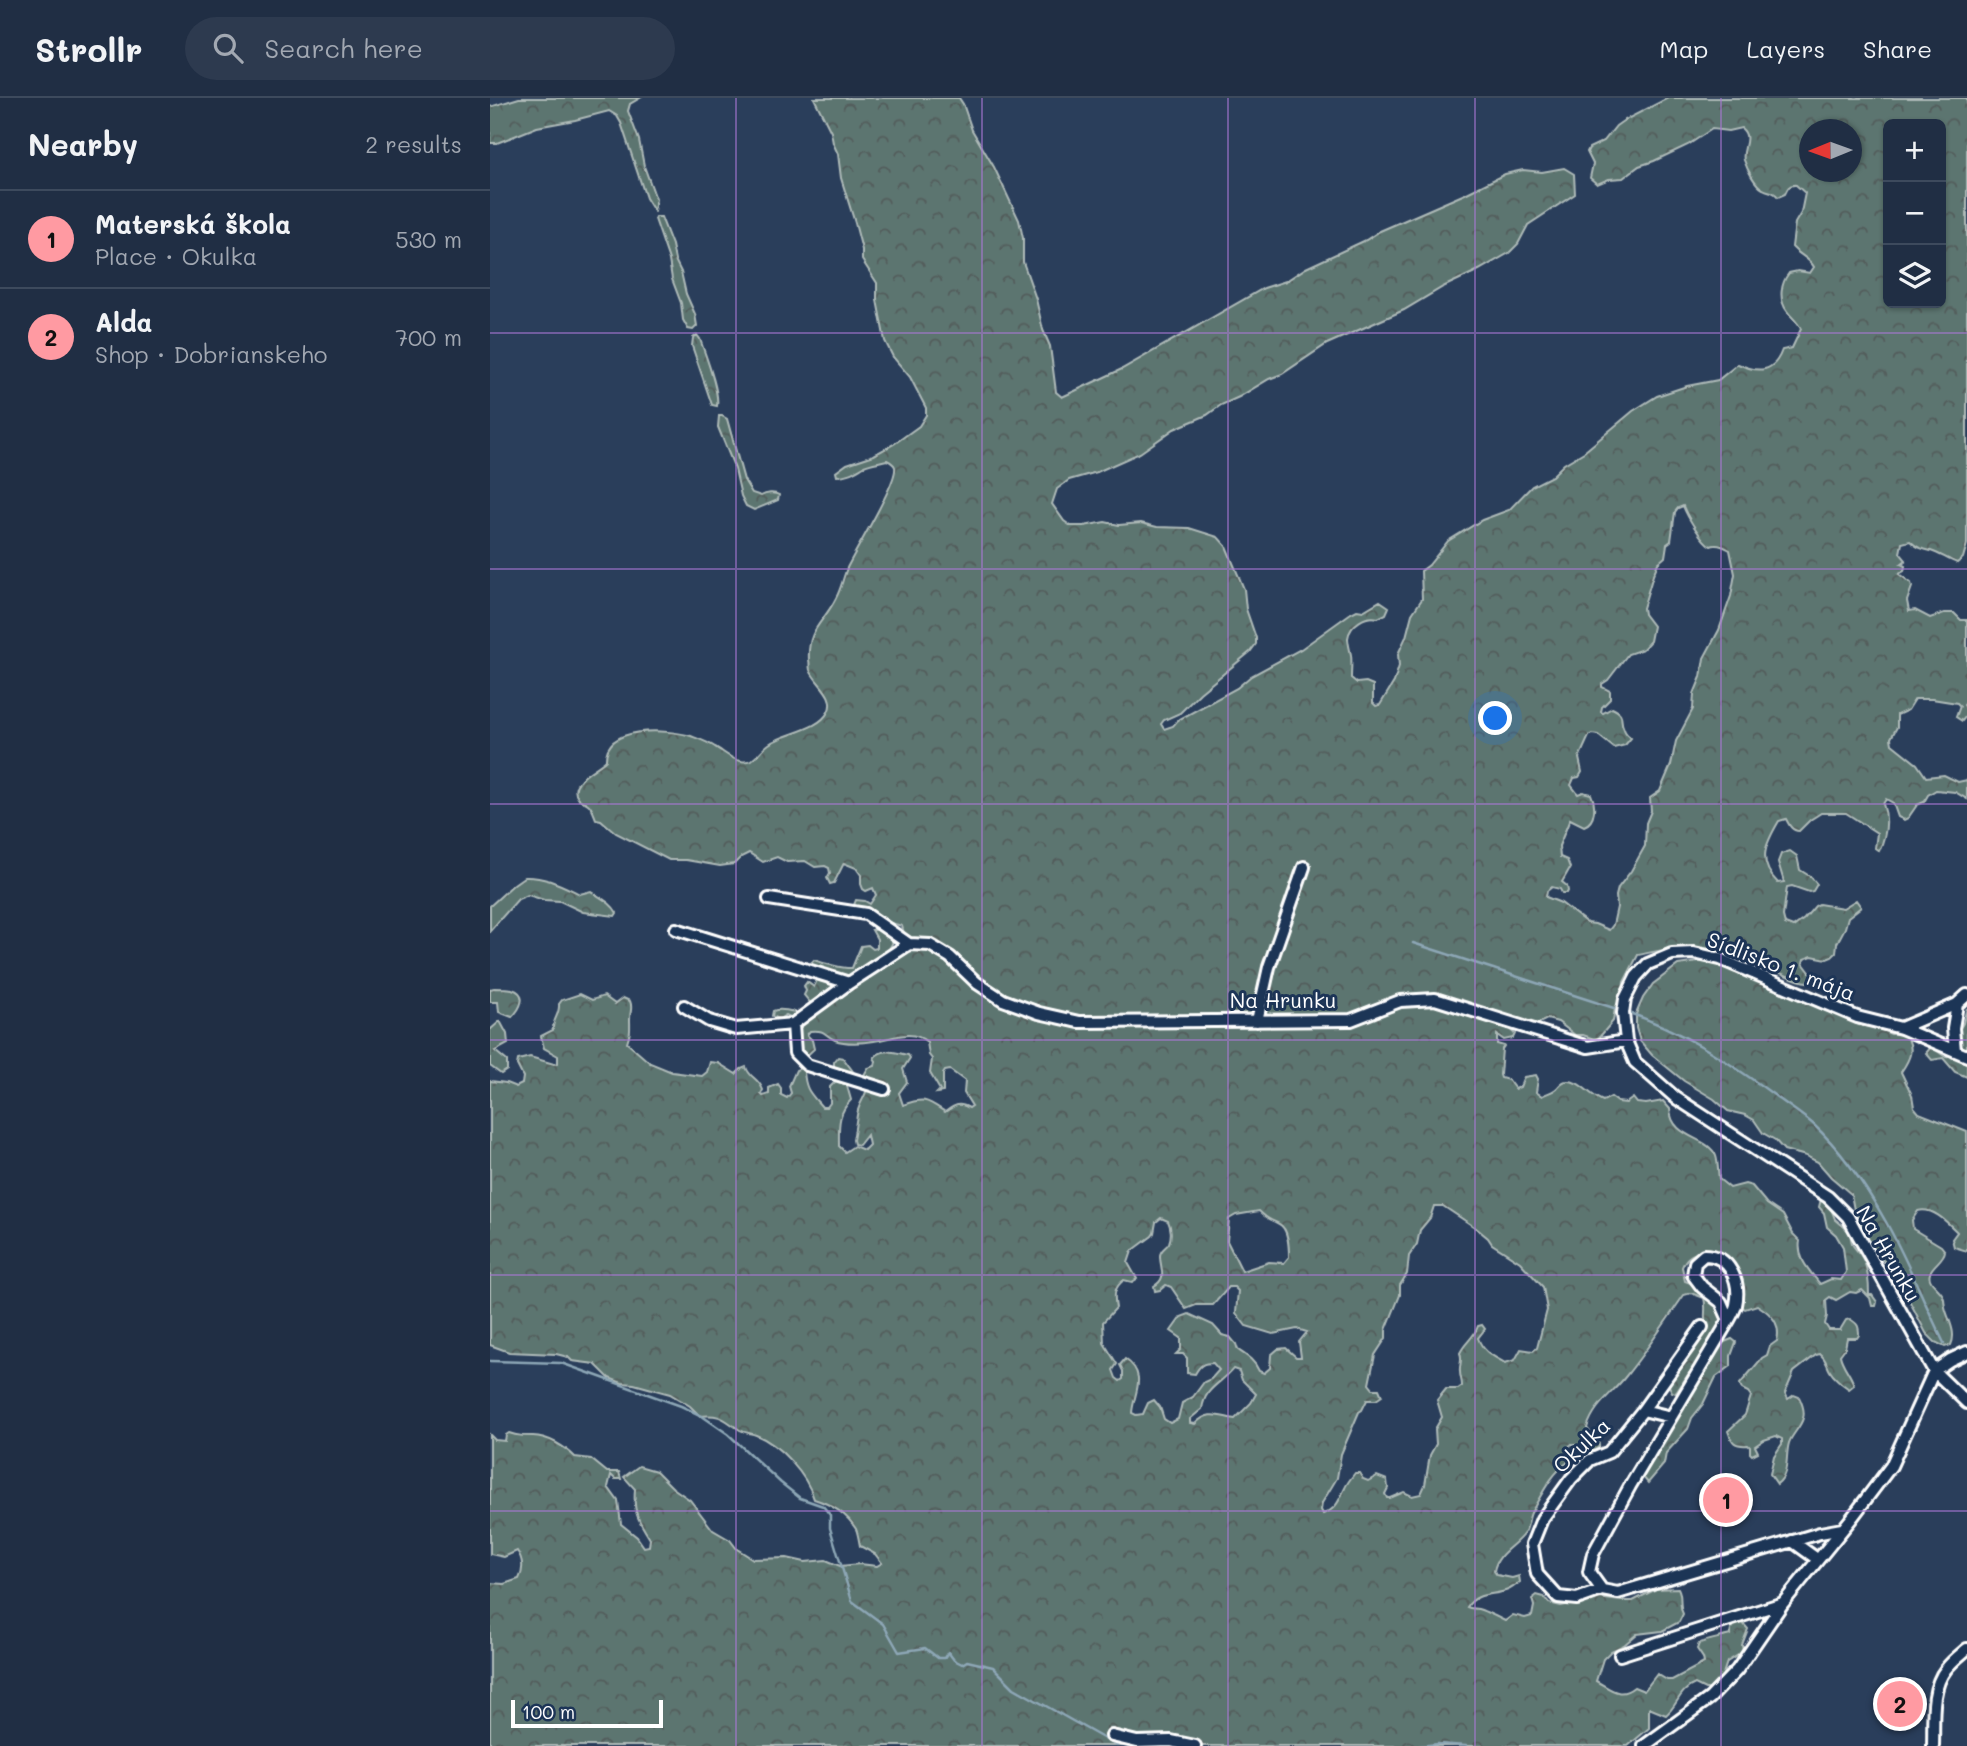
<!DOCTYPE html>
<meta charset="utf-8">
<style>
:root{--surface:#202e44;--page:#2d3a4f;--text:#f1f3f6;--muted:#a2a8b2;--line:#3d4a5d;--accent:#ff9aa2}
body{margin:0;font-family:Mali,sans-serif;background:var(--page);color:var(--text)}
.controls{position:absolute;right:21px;top:21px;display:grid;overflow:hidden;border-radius:10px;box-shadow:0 2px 5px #0004}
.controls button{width:63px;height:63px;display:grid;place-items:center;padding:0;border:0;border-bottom:2px solid var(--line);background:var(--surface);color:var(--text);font:35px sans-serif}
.compass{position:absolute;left:1309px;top:21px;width:63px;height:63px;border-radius:50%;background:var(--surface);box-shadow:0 2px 5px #0004;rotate:269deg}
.scale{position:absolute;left:21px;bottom:18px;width:152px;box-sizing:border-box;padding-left:7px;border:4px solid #fff;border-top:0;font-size:19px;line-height:24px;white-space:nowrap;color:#fff;-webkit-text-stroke:5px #1d3557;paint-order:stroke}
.you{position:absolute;left:1006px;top:621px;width:24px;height:24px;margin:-18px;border:5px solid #fff;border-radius:50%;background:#1a73e8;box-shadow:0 0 0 10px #1a73e833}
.badge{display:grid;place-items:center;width:46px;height:46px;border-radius:50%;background:var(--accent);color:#111;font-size:23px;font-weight:700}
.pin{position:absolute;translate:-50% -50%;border:4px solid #fff;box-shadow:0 2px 7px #0006}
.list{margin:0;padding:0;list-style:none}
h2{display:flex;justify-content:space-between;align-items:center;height:91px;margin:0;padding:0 28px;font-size:30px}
h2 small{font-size:23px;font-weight:400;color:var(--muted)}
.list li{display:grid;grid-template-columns:46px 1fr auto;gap:21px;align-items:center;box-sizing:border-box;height:98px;padding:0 28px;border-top:2px solid var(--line)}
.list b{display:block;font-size:26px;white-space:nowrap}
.list p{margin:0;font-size:23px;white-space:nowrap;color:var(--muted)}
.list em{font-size:23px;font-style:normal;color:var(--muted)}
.icon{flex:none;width:38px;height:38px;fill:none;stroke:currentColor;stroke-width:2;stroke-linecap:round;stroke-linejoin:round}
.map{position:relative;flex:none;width:1477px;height:1648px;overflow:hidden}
header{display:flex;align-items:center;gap:42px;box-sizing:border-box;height:98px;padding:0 35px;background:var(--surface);border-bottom:2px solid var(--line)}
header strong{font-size:33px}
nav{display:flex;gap:38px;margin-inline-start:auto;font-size:24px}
.search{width:490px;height:63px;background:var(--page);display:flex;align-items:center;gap:18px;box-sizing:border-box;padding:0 24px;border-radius:38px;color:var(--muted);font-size:26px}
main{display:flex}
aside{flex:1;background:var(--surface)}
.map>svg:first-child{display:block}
</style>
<header>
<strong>Strollr</strong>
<div class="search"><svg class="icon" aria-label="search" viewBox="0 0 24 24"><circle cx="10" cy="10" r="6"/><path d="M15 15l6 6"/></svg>Search here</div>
<nav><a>Map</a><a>Layers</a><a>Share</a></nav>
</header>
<main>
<aside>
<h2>Nearby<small>2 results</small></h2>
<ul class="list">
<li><span class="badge">1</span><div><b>Materská škola</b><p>Place · Okulka</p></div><em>530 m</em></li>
<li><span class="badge">2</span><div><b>Alda</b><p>Shop · Dobrianskeho</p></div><em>700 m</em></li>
</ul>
</aside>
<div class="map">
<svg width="1477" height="1648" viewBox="0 0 1477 1648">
<defs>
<pattern id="forest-crowns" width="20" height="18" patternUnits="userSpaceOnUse" patternTransform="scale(1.75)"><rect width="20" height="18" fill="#5c7470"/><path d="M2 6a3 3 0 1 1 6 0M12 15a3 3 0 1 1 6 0" fill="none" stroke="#525c5a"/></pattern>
</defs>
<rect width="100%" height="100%" fill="#2a3e5b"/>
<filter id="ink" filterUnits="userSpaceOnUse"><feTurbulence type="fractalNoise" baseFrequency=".0143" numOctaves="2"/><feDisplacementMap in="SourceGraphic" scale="14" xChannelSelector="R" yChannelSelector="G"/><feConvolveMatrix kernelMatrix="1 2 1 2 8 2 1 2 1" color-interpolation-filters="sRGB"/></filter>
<g filter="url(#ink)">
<path fill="url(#forest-crowns)" stroke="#aebab8" stroke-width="2" fill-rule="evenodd" d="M29,0h121l-10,6 -2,7 11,29 5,26 12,33 -2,12 -8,-13 -25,-75 -4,-7 -8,-5 -34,9 -38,7 -40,16h-7v-36z
M324,0h145l4,6 9,26 22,37 25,53 4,18v24l13,37 7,31 7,16 6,46 6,5 60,-28 142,-81 22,-7 20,-13 60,-28 14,-9 85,-37 40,-20 18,-4 19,2 22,-4 10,6 1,20 -47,31 -10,19 -9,9 -30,17 -36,17 -39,23 -77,34 -45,30 -13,5 -30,18 -18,8 -14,10 -33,14 -34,24 -43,19 -28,8 -12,9 -5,15 12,17 7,5h13l21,-4 14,3 22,-2 16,4 32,1 29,9 8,9 18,43 2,20 10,29v6l-6,8 -50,41 -20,20 -16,7 -3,4 3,5 9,-3 5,-6 59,-32 14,-12 50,-27 50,-36 6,-3 6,1 17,-10 9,6 -3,7 -8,4c-12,-3 -28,6 -30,20 0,5 2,12 3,17 1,7 0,15 0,23l6,5 9,-1 7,3v18l3,3 4,-1 14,-23 5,-16 -1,-12 8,-17 6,-23 10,-15 -1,-28 8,-6 19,-24 34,-21 27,-10 23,-24 20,-10 12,-12 20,-12 49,-41 24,-15 30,-10 31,-6 20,-16c20,9 36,9 44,-14l10,-2 9,-19c-4,-8 -9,-11 -14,-18 -9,-12 -6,-28 2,-38l9,-2 12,2 4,-6c-5,-9 -15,-12 -22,-20l3,-24 6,-10 4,-20 -9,-8c-7,-1 -9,4 -11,9l-7,3c-5,-7 -8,-4 -15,-8 -8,-4 -16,-20 -19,-29 -3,-11 9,-22 -3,-32l-13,3 -16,-2 -24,16 -34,16 -15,5 -16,12 -14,1 -12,5 -7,-6 3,-14 -6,-12 2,-4 15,-7 12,-15 7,-5 45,-23h299v446l-4,14 -6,5c-8,-3 -14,-7 -21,-10 -13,-6 -14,-1 -26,-12l-8,2 -2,10 6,7 -5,4 4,2 -1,5 -5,3 12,9 1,4 -5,14 2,10 6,-1 15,8 14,-5h10l7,7h6v81l-3,4 3,5v5l-5,6 -6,-4 4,-11 -3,-3 -25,-4h-17l-7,11 -11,5v12l-6,11 1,6 25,20 9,13 18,-2 14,7 9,-2v19l-12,-7 -19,-2 -8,5 -4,7 -7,3 -9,13 -4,2 -6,-3 -5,-14 -7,-4 -3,5c6,16 3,32 -4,47l-4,-3 2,-15 -31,-20h-25l-11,7 -11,11c-7,0 -10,-6 -13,-12l-7,2c-13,22 -23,40 -1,62l6,-1 -6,-20 3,-8 9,-3 7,5 3,14 11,7 6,7 -4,7 -4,1 -17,-6 -5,1 -4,29 2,8 8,3 11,-8 11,-13 4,-2 24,4 13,-8 5,7 -13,10 -3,11 -8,15 -1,10 -4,4 -5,2 -15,-3 -8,3 -1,4 9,12 -5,7c-17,-1 -32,-17 -49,-11l48,32 27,8 26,14 18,3 14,6 13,-1c12,14 6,26 -3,39l11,23 2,12 5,6 48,19v119l-13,-4 -2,-8 5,-7c-10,-10 -24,-25 -39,-21l-6,9 1,9 28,17 4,5c-1,10 -19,17 -15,28 2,6 11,11 13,17 2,4 1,8 2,11 3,13 12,25 6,38l-6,2 -10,-5 -9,-9 -32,-62 -24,-23 -3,-5 -2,-14 -11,-19 -3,-16 -20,-17 -13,-15 -12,-6 -22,-6 -9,-10 -12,-7 -9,-13 -9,-5 -17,-4 -14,-12 -30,-18 -32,-26 -12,-14 -4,-13v-14l7,-16 10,-14 25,-19 27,-4 16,3 3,-5 -2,-6c-29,-12 -54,-4 -84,2l-14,27 -1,11 -8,15 -2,13 -16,19 -14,-5h-8l-17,-13 -11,-3 -16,8 -10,-8h-7l-6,5 1,5 6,5 -2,4 -9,2 -7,-5v9l7,2 -2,3 -2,26 1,3 7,2 7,9 5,-2 4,-10 12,-2 2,4 -2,13 6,4c5,-3 11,-4 15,-8 3,-3 5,-7 10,-7 13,-1 24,16 36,20l8,-4 7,5 8,1 7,-5 4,5 9,1 17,-3 7,8c1,30 38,27 46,47 2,6 2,16 3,23l11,9 15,-4 7,2 15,18 16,11 10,19 7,7c-3,18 9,29 20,43l11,-5 10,1 5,-8 -3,-25 -7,-12 -9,-8 -3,-14 -5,-6 2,-8 8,5 6,15 15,13c2,19 5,13 13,27 5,10 6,24 6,36h3l5,7 -1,4h-4l-2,-8 -8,-8 -6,3 -6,-1 -14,8 -6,-3 -4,3 1,16 -2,8 4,6h11l6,-10 4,-1c8,5 9,7 9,16l-2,3h-10l-2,10 -5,7c2,11 11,19 14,30l-5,4c-7,-5 -15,-11 -19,-18 -4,-7 -3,-11 -10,-17l-4,1 -22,17 -9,21 3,6 6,-4 5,2c3,6 6,15 4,21 -2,9 -11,16 -14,25 -4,13 1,31 -12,41l-7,-10 4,-18 8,-12v-5l-6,-3 -12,4 -9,6 3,6 -6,3 -2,-2v-6l-2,-2c-13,1 -16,-2 -20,-14l17,-16 6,-19 -3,-4 -6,-3 -2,-5 22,-26 5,-3 3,-9 7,-5c4,-17 -5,-27 -20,-36l-12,4 -4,-3c-5,-19 -8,-65 -39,-55 -10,3 -16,6 -20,16l3,14 14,5 29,24 -9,30 3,3 10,-4 4,3 -5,14v10l-15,11 -13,27 -11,14 -4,11 -22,24 -2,11 -16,19 -6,-7 2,-7 17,-21 1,-7 11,-16 5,-17 17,-20 5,-13 -2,-6 -9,4 -13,20 -4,-1 -3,-6c6,-24 29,-39 37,-63 -3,-6 1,-15 -2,-25l-13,-5 -7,2c-19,27 -37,55 -58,81 -14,18 -32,29 -39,52l12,16v3l-8,5 -19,-8 -5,4 1,14c-17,12 -26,32 -36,49 -4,6 -3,15 -7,21 -10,15 -28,20 -31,39l3,4 15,3 7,-2 1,6c-3,2 -6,5 -10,7 -15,8 -32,1 -43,18 4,2 7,1 11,2 4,1 21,9 27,12l8,-6 12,3 7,-2 2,-10 -2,-7 5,-4 7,2 5,6 12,3 37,-8 23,3h12l23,-12 22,-1c5,9 0,15 5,26l-4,8 -17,9 -25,3 -13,11 -13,6 -8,8 -7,22c15,8 23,18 38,6l10,4 13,-17 10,6h5l32,-17 -1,-5 -6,-9c1,-2 1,-4 2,-5 2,-3 26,-7 31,-9l2,-10 4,-6 6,3 6,7 -6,16 1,7 -16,10 -5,15 -12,12h-5l-10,-5c-16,6 -17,21 -29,31l-17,-7v20l-21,18h-1138v-163l14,1 15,-5c5,-9 4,-20 -2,-28l-13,6 -14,-3v-119l5,5 10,1 1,-6 3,-2c9,3 14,3 24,3 15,0 32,11 42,21l16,2 16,13h12l2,7h-6l-4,-4 -3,12 10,14 3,23 16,13 7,10 5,-1 1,-7c-12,-19 -17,-27 -15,-50l-11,-12 15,-11 17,5 17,17 17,12 23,30 17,10 7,9 16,10 34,-1 18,4 21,-2 14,6 20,-2 17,2 5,-3 -7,-9 -15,-8c-1,-5 -2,-12 -4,-17 -9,-15 -26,-25 -42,-30 -7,-24 -35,-55 -58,-64 -6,-2 -11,-2 -16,-5 -17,-11 -18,-16 -40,-14l-10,-10 -20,-12 -36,-10 -12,-1 -13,-5 -14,-14 -23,-3 -4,-4 -12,-3 -47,-2 -19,-7v-264l16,2 10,4 6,-3 1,-7 -6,-12 1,-5 12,-3 24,7 4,-1v-7l-14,-8 -3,-12 12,-6c-1,-10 7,-15 6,-26l3,-4 18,-6 12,6 12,-4 11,8 8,-6 7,3c3,7 0,10 0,18 0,10 1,13 -3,24l23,20 22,9 30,4 5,-4 3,-10 8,1 18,11 5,-5 5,-2c4,12 12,10 17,23l-2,4 2,2 6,-2v-6l9,-4 3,4v7l6,3 4,-5 -2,-7 7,-16 5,-2 3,2c1,20 6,23 18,37h5l3,-4v-16l11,-11 -7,-10v-4l4,-5 5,1 12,16 -8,12 4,14c-14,14 -12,27 -12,46l6,6 9,-6 10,4 5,-5 -2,-10 -8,10 -5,-1 -1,-4c2,-10 3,-21 5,-30 5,-16 13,-16 6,-35l4,-7 7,-2 1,-5 -2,-3c9,-11 22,-5 34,-3l2,3 -7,11 4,13 -8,11 4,12c22,-8 24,-5 42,7 10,-7 13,-10 24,-4l3,-2 -8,-13 1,-12 -15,-11 -5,1 -2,3v18l-6,1 3,-3 -10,-17 2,-14 -3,-4 -2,-13c-16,-14 -35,-3 -53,-1 -10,2 -29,3 -39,-1 -13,-6 -7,-10 -25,-9l-3,4 5,5 2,9 -13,12 -9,-43 -6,-3 -7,4 -7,-3 1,-5c7,-3 20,0 27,3l12,-9 -8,-10 2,-4 -2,-5 3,-4 7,5c4,-7 3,-14 -3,-20v-4l3,-3c8,3 31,9 38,8l9,-22 7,-1 5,4 4,-1v-9l-5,-9h7l14,11c-3,11 -12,13 -16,23l39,-15 -11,-12 -3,-11c-18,-4 -33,-10 -48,-21l2,-5 9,1 5,3 6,-9 -3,-7 -7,3 -3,-2 -2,-5v-9l-5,-7 -12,-5 -10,20 -4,1 -3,-6 3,-5 -1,-5 -4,-2 -10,1 -10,-6 -18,1 -10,-5 -14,5 -14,-9 -8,4 -7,7 -14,2 -34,-6h-17l-53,-27 -15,-13 -5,-1c-2,-5 -4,-12 -8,-15 -6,-5 -5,0 -10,-6 -12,-17 20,-29 28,-38 -1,-35 61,-31 85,-24 8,3 17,6 24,11 11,6 24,20 38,12 6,-4 10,-11 16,-15 16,-11 50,-14 59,-32 9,-16 -13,-29 -18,-42 -1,-3 0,-7 -1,-10 -2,-32 15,-37 27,-62 5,-9 7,-20 11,-30 8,-17 51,-87 48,-101 -1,-3 -4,-5 -8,-7 -7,2 -17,3 -23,6 -9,5 -16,10 -27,10l-1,-4 11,-8 27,-9 20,-11 25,-18 7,-11v-7l-16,-31 -17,-20 -8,-16 -8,-41v-17l-15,-23v-10l-7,-27 -14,-45 -3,-24 -5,-11 -2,-11zM1398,26h53v179h-53zM1320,32h42v42h-42zM1193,408c4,10 19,36 28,40 6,-3 14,1 19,4l5,24 -4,22 -12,34 -15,28 -3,19 -7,17 -1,15 -17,32 -5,24 -11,26 -10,7 1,13 -5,12 -1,23 -14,25 -13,17 -2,8 1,11 -4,18 -4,5 -14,-6 -8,-1 -26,-20 -15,-6 1,-6 5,-4 8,2 2,4h5l1,-2 -1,-5 -5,-4 8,-14 -3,-8 -7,-3 -1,-11 11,-27 14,7c12,-4 12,-22 7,-32l-8,-2 -5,2 -7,-9 3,-7 5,-1 3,-5 -3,-14 10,-22 3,-2 6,1 16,13 11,-3 6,-7c-3,-3 -6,-5 -7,-9 -6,-10 3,-14 -12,-21l-9,5 -2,-1 1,-5 8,-8v-8l-8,-4v-3l6,-4 20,-26 15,-5 7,-8 3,-15 -9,-12 -1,-6 10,-33 5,-12 7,-6 2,-13 4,-3 4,-29 3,-4zM944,1108h9l33,22 12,10 4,6 28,18 23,25 4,23 -10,38 -4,3 -12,-2 -6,11 -10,3c-12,-7 -22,-11 -27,-25l7,-9 -3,-4 -4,1c-4,12 -13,16 -18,27 3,7 -1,12 0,19 0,5 2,8 2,14l-4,3h-12l-9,11 5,17 -7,12 1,15 -6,11 -5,30 -4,9 -9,2 -8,-4 -14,6h-3l-2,-4 3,-6 -1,-8 -10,-4 -9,5 -5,-2 -4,-6h-4c-4,5 -8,10 -10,15 -6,12 -8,21 -22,26l-2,-4 1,-7 15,-25 4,-24 18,-42 3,-2 5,-10h9l6,-4 -3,-7h-6l-4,-5 6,-29 11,-17v-8l14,-35v-10l7,-11 2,-18 8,-12 3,-14 10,-12zM769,1113c10,10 9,7 20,13 10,5 10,24 10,33l-5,6 -15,-1 -27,9 -15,-30 2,-22 7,-4zM671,1120l7,3c3,6 4,15 1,22 -3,5 -9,6 -9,13 0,13 8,22 -6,30l1,5 5,-1 6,-5 5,2 15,22 10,-4h17l16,-18h5l4,4 -2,22 10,13 27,8 24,-5 10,3 -8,10 2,15h-5l-10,-9 -8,1 -7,6 -1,13 -6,5 -5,-2c-5,-11 -12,-15 -21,-21l-2,-6 -6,-7 -8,-2 -9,-10 -24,-11 -8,3 -10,14 10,7v11l-5,5h7l4,4v15l8,1c5,-9 8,-11 18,-11l6,7 -8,9 -7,3 -11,15 -11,6 -4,16 -8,4 -6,-4 -4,-12 -6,-7 -6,3 -5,11 -7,1 -4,-2c1,-19 17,-38 -7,-54l-5,6 3,6v8l-3,2 -4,-3 -3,-8 4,-6 -13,-21 -1,-21 13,-14c-2,-12 -3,-20 8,-28l8,2 5,-3 -9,-16 4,-12 20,-15 2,-3 2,-11zM743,1271l6,2 3,9 14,14 -5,9 -16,16c-18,-3 -26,-9 -40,5l-5,-1v-4l12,-10c3,-22 19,-25 31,-40z
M166,119h5l11,28 3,15 6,12 5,22 9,20 2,12 -4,4 -5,-1 -5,-9 -2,-17 -9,-24 -3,-19 -14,-41z
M207,237l3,4c5,15 20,53 17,67l-5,-1 -20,-59 1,-8z
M229,318h3l5,3 17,61 8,13 9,3c5,-3 13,-4 18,-1l-1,5 -24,10 -8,-4 -5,-10 -6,-27 -17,-42z
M34,779c21,-1 37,8 56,17l11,-3c9,7 20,11 26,22l-2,3 -32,-4 -23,-11 -16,-1 -16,-5 -10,4 -28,32v-25l24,-22z
M4,890c6,0 13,0 18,1 17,5 8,20 0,28l-13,-5 -1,-10h-8v-13z
M1477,910v69l-12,-5 -12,-14 -11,2 -6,-7 5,-6 15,10 9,-6 -1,-13 9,-15z
M10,923l7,13 1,10 -13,7 12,10v9l-6,4 -11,-8v-36z"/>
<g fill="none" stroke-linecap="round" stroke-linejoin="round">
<path stroke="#8da7b6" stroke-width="2.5" d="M923,845l207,67
M1136,914c54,17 103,50 148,83 13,10 27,19 39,29 29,27 54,64 73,98 22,39 38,81 58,121
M0,1263l71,2 120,43 21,10 26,18 53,49 19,15 23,8 7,9v13l22,73 31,23 16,28 26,-4 13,10h6l4,-6 6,8 8,4 5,-3 26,6 21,21 103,58
M929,1648l19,-2 28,2"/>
<defs>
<path id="minor" d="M279,801l97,15 43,30
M186,831l173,54
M194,908l25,15 27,8 57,-5 56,-41 60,-39 21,1 20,12 27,26 26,17 36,13 40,9 272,-2 49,-19 35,-2 153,48 38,-6
M767,923l12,-54 35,-100
M303,926l2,29 12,12 77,24
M1411,930l56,-24 10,-9
M1465,953l-2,-23 4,-24
M1477,958l-66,-28 -44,-11 -137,-58 -26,-6 -22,1 -24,10 -12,13 -11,22 -2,14 3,28 9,21 41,36 152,99 20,20 86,154 33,32
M1212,1229l-59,83 -34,42 -19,8 -19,19 -29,40 -10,25 5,30 21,23 19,2 25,-9 16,3 202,-60 22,-4
M1444,1273l16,-11 17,-8
M1153,1312l28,7
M1302,1443l25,18
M1112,1492l-13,-18 4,-18 37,-68 99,-166c2,-4 6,-10 7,-15 5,-23 -6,-50 -32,-50l-9,8 -2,12 9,12 19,15 8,18
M1130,1557l163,-52
M622,1638l25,6 34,-1 24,5
M1154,1648l66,-48 27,-28 46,-67 68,-84 40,-53 43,-95
M1443,1648c1,-25 -3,-57 13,-77 6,-8 14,-14 21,-20"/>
</defs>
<use href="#minor" stroke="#fff" stroke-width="16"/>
<use href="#minor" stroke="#1d3557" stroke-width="10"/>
</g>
</g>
<path fill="none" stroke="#a976d5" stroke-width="2" stroke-opacity="0.55" d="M246,0v1648M492,0v1648M738,0v1648M985,0v1648M1231,0v1648M0,235h1477M0,471h1477M0,706h1477M0,942h1477M0,1177h1477M0,1413h1477"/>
<g text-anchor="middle" stroke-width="6" stroke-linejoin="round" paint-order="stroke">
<g font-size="21" fill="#fff" stroke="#1d3557">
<text transform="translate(1291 869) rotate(21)" y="7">Sídlisko 1. mája</text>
<text x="793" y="910">Na Hrunku</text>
<text transform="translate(1398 1156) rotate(60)" y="7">Na Hrunku</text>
<text transform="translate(1092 1348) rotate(-43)" y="7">Okulka</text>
</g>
</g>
</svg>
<div class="controls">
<button>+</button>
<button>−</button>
<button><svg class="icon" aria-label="layers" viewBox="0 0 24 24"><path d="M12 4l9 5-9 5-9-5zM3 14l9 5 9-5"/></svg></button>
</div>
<svg class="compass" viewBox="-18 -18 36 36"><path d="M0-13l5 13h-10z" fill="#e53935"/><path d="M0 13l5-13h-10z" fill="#a2a8b2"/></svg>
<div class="scale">100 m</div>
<div class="you"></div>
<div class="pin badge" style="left:1236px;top:1402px">1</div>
<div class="pin badge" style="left:1410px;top:1606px">2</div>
</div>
</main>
